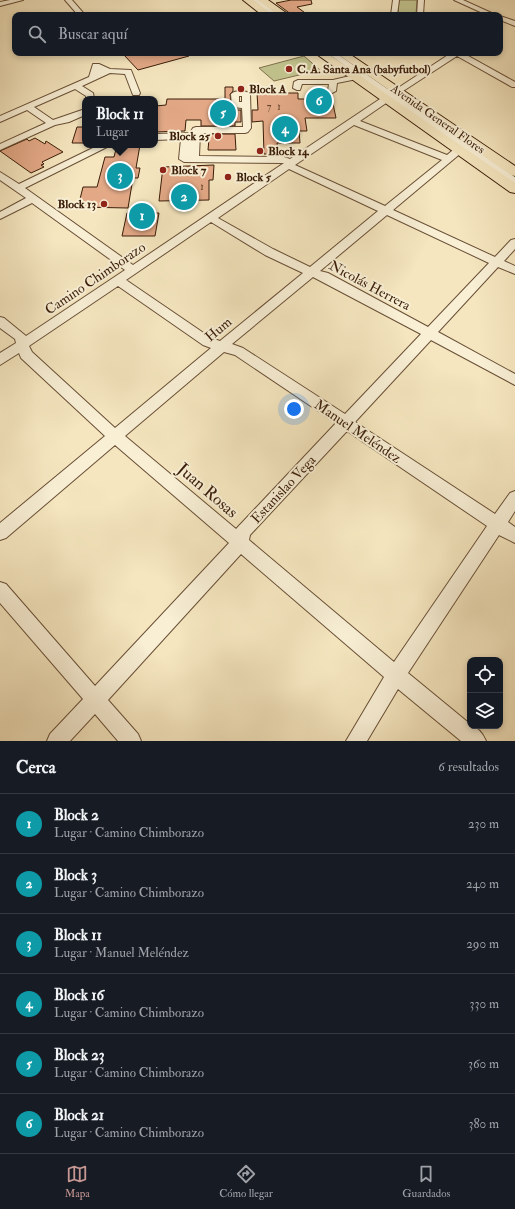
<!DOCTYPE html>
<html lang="es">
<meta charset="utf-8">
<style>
:root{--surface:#171b24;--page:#20242c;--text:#f1f3f6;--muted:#9ea1a6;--line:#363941;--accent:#c59692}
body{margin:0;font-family:"IM FELL Double Pica",serif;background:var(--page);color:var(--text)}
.controls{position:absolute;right:12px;bottom:12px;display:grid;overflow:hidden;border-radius:8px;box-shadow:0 2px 6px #0003}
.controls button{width:36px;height:36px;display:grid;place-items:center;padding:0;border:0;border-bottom:1px solid var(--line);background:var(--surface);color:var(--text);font:20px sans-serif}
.you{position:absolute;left:294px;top:409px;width:14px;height:14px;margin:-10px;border:3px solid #fff;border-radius:50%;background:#1a73e8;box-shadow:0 0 0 6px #1a73e833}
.badge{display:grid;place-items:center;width:26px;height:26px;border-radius:50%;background:var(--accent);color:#fff;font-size:13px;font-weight:700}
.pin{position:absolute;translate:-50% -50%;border:2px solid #fff;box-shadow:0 1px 4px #0006}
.popup{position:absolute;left:82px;top:96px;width:76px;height:52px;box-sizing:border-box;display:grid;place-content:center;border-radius:8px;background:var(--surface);filter:drop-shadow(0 1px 3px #0005);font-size:13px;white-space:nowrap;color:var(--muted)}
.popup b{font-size:15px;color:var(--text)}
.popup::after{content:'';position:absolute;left:50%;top:100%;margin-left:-8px;border:8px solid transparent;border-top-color:var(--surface)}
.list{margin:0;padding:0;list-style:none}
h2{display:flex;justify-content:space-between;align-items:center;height:52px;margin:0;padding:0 16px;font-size:17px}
h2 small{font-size:13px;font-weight:400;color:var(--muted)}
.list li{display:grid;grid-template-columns:26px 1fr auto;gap:12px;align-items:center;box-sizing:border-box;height:60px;padding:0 16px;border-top:1px solid var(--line)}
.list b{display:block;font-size:15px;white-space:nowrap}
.list p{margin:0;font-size:13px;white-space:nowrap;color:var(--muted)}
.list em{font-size:13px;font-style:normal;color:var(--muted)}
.icon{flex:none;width:22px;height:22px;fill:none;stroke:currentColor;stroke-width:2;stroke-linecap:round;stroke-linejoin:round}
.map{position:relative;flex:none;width:515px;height:741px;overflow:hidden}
.search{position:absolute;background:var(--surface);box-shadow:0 2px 6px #0003;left:12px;right:12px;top:12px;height:44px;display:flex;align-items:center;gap:10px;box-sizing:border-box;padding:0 14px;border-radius:8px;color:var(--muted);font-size:15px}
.sheet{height:412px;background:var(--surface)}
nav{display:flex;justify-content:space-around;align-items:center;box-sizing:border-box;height:56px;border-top:1px solid var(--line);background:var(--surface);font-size:11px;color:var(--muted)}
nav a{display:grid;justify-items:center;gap:2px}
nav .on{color:var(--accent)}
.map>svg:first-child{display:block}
</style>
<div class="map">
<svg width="515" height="741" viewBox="0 0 515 741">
<rect width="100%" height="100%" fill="#f5e6bf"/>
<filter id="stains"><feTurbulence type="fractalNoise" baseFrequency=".005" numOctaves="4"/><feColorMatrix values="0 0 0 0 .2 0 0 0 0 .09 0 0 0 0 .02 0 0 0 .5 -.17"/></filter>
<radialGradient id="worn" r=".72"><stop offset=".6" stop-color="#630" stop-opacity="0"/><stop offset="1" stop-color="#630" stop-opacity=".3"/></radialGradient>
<path fill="#c1c38e" stroke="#7e704b" d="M399,0h18l-1,15h-16l-2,-3z
M304,56l16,14 -46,11 -15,-13z"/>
<path fill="#e3a987" stroke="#3a1d08" d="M291,0h20l1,4 -15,3 11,8h-16l-16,-12z
M133,53h56v3l-51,14 -14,-15z
M225,87h8v4l-3,3 2,16h9v12h-6v4h-34v-6h-15l-1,11 -30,1v-26l11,-1 1,-6h58z
M257,93h41v6h34l4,19h-31l2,13h-8l1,12h-23l2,11h-15l-1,-33 -11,1v-12h6z
M77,127h8v16h-13z
M201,134h34l1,16h-28l1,-11h-8z
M35,138l10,6 1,-3 17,11 -21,10 2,2 -3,1 3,2 -13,6 -31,-22 27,-12 2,2z
M117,145h23l-4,23h4l-2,10h-5l-5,30 -50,-1 5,-20h14l8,-30h9z
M214,165l-1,15h-4v20l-50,1 4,-34z
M127,213h32l-4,23h-33z"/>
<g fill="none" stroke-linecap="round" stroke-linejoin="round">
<defs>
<path id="minor" d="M10,0h13l-23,6v-4z
M65,0h7l13,15h-7z
M252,0h7l20,15h-7z
M393,0h6l-2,15h-6z
M418,0h6l-1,15h-6z
M454,0h9l33,15h-9z
M500,16l15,5v5l-15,-6z
M327,53h9l56,39 59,-39h12l52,29v5h-3l-55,-31 -60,39 118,82v7l-3,-1 -49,-34 -2,4 -68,57 102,47 16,-17 4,-1v10l-11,12 11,5v8l-17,-7 -60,65 77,42v11l-84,-45 -76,82 140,92 15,-21 5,-2v20l-7,11 7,5v16l-16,-8 -91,138 62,51v2c8,1 13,8 16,15h-25l-63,-52 -31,52h-21l38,-64 -143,-123 -133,146 30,34 3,7h-23l-23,-27 -25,27h-23l3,-7 33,-35 -83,-96v-21l6,2 89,102 134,-143 -114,-98 -109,93 -6,2v-17l105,-87 -84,-78 -2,-5 -19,12v-12l16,-10 -1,-4 -15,-11v-11l4,1 22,18 99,-66 -93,-67 -32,16v-7l26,-14 -26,-18v-8l19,12 80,-39h12l-86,43 108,77 151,-102 -100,-1 -5,-3 2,-20 -26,1v-6l35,-1 3,-5 3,-1h47l-1,-19 -10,-1 -1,-13c4,-4 15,-4 19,0l1,34 -3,4 -3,1h-45l-1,23 85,1 6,2 96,-64zM239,96h3v6h-3zM392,99l45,32 3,6 13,11v2l-6,5 -87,-34zM354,125l88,35 -57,46 -90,-41zM289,169l89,42 -68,56 -37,-18 -55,-31zM387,215l102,48 -61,64 -100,-54 -8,-2zM211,222l54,33 38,18 -83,68 -9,-3 -85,-58zM313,277l108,57 -76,80 -102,-66 -11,-4zM118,286l85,59 8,3 -96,80 -83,-76 -3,-6zM224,352l11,3 101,68 -100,106 -111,-93zM347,431l140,95 -93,136 -145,-122 1,-5z
M93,64h6l11,5 21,1 9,23 -1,2h-6l-8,-21 -15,-1 -28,13 11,7 1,6h-8v-3l-11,-7 -41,18 19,13 32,-11v6l-16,7 -14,3 -55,25v-6l46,-21 -19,-13 -27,12v-6l89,-39z
M354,75l4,2 -1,2 -20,4 -1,8 -4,2 -4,-2 1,-7h-27l-2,6h-3l-4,-2 1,-6 4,-2h35z"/>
<path id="major" d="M243,0h10l20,15h-11z
M258,0h10l21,15h-11z
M315,53h12l188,130v10l-5,-1z
M336,53h12l167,113v10l-4,-1z"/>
</defs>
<use href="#minor" stroke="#694f36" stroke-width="2"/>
<use href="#major" stroke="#3a1d08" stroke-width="2"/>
<use href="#minor" fill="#f8efd5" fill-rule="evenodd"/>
<use href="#major" fill="#f5e6bf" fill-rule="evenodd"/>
</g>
<g fill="#8f2418" stroke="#f8efd5" stroke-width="1.5">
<circle cx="289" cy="69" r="4"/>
<circle cx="241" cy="89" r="4"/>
<circle cx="218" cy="136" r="4"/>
<circle cx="260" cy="151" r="4"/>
<circle cx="163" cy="170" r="4"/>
<circle cx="228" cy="177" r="4"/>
<circle cx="104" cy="204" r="4"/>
</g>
<g text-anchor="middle" stroke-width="4" stroke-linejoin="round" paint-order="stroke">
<g font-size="10" fill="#644028">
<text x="269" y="110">7</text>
<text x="279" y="110">1</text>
<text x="202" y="190">1</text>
</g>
<g font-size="12" font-weight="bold" fill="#3a1d08" stroke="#f8efd5" text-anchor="start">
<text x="297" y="73">C. A. Santa Ana (babyfutbol)</text>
<text x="249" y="93">Block A</text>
<text x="210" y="140" text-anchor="end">Block 25</text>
<text x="268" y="155">Block 14</text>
<text x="171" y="174">Block 7</text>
<text x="236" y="181">Block 5</text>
<text x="96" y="208" text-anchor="end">Block 13</text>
</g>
<g font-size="12" fill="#3a1d08" stroke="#f8efd5">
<text transform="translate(438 119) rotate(35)" y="4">Avenida General Flores</text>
</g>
<g font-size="14" fill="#3a1d08" stroke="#f8efd5">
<text transform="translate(95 278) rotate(-34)" y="5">Camino Chimborazo</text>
<text transform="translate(370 285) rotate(28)" y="5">Nicolás Herrera</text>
<text transform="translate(218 329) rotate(-40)" y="5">Hum</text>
<text transform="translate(358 431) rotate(34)" y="5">Manuel Meléndez</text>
<text transform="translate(283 489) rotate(-47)" y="5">Estanislao Vega</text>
</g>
<g font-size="17" fill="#3a1d08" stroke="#f8efd5">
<text transform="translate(208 490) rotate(41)" y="6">Juan Rosas</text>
</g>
</g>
<rect width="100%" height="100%" filter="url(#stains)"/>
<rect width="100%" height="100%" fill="url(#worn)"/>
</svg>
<div class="controls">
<button><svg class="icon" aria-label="locate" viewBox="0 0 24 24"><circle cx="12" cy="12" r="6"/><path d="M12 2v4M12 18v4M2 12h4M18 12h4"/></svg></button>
<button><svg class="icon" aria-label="layers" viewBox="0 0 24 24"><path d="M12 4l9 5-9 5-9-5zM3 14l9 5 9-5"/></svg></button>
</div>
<div class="you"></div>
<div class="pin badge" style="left:142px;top:216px;background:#0f9aa8">1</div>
<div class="pin badge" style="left:184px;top:197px;background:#0f9aa8">2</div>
<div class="pin badge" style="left:120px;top:176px;background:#0f9aa8">3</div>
<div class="popup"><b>Block 11</b>Lugar</div>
<div class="pin badge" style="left:285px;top:129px;background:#0f9aa8">4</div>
<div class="pin badge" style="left:223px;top:113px;background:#0f9aa8">5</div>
<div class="pin badge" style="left:319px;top:101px;background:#0f9aa8">6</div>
<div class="search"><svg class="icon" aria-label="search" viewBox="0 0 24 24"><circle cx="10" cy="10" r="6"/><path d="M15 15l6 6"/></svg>Buscar aquí</div>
</div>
<section class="sheet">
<h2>Cerca<small>6 resultados</small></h2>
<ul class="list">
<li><span class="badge" style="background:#0f9aa8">1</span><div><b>Block 2</b><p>Lugar · Camino Chimborazo</p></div><em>230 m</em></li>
<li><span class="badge" style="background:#0f9aa8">2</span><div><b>Block 3</b><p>Lugar · Camino Chimborazo</p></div><em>240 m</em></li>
<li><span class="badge" style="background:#0f9aa8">3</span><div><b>Block 11</b><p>Lugar · Manuel Meléndez</p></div><em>290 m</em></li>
<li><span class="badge" style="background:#0f9aa8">4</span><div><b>Block 16</b><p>Lugar · Camino Chimborazo</p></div><em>330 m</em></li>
<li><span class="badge" style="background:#0f9aa8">5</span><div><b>Block 23</b><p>Lugar · Camino Chimborazo</p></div><em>360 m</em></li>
<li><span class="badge" style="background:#0f9aa8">6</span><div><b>Block 21</b><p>Lugar · Camino Chimborazo</p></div><em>380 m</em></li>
</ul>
</section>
<nav>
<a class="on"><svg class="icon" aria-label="map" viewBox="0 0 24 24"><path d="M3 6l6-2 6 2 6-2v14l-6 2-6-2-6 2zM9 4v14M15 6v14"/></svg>Mapa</a>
<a><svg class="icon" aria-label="directions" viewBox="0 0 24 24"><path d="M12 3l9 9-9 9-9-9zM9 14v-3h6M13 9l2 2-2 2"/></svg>Cómo llegar</a>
<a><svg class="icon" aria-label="saved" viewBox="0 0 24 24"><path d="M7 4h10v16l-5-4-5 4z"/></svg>Guardados</a>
</nav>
